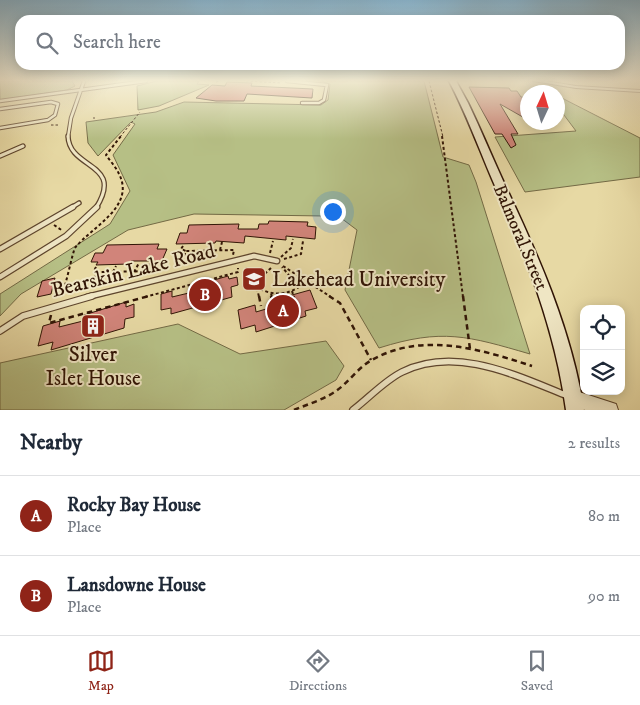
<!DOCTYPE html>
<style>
:root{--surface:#fff;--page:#f6f6f7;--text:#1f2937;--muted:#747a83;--line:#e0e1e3;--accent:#8f2418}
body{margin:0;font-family:"IM FELL DW Pica",serif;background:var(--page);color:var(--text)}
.controls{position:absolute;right:15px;bottom:15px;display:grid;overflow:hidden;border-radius:10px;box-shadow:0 2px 12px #0003}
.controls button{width:45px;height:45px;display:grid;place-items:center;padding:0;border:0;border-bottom:1px solid var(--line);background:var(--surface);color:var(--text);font:25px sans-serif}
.compass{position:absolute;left:520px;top:85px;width:45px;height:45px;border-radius:50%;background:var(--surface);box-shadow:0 2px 12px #0003;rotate:4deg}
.you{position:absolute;left:332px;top:211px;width:18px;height:18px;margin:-12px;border:4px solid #fff;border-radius:50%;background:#1a73e8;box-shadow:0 0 0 8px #1a73e833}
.badge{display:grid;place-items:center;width:32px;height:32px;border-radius:50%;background:var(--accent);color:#fff;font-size:16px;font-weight:700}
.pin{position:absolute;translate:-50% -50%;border:2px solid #fff;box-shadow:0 1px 5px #0006}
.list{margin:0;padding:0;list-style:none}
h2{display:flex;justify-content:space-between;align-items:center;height:65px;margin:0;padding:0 20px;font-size:21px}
h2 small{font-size:16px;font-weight:400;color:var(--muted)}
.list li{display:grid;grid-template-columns:32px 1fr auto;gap:15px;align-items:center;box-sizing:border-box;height:80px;padding:0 20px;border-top:1px solid var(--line)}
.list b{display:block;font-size:19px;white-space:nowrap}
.list p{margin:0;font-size:16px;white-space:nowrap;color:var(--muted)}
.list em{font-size:16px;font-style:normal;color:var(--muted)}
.icon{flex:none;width:28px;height:28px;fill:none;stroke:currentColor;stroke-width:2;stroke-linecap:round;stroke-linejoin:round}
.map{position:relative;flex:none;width:640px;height:410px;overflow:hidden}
.search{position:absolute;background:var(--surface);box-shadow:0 2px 12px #0003;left:15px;right:15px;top:15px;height:55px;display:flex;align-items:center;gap:12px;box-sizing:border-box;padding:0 18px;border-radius:15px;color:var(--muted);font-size:19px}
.sheet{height:225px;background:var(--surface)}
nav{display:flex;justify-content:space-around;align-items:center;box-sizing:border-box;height:70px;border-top:1px solid var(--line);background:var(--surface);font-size:14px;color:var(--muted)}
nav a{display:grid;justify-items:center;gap:2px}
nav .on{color:var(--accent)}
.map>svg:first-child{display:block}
</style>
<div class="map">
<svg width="640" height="410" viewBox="0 0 640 410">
<rect width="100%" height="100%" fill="#e7d9a4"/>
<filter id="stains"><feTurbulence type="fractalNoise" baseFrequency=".004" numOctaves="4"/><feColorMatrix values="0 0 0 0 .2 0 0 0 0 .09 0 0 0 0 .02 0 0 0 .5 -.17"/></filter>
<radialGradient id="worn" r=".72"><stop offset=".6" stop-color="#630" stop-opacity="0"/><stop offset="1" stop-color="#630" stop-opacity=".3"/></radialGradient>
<path fill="#b6bf85" stroke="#736a45" d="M0,81h72l3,5 -8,4 -67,10z
M157,81h42l-2,3 12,1 -50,21 -21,4 -1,-24z
M320,81h104l19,76 26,8 7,17 54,172c-62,-18 -88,-26 -151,-6l-34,-58 12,-60 -16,-12 -17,-2 -130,-2 -66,16 -107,64 -21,22v-22l110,-70 20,-33 -17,-36 22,-31 -4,-2 -33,34 -10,-13 -2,-21 70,-10 28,-10 137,3 7,-5 2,-16z
M558,96l82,42v39l-115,15 -30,-55 81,-6 -18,-24z
M178,324l62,30 86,-13 18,25 -8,14 -52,30h-284v-47z"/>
<path fill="#d1847a" stroke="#301405" d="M227,82l25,1 -1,3 62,3 -1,9 -65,-4 -3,7h-28l-20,-3 16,-13 13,1z
M469,87l40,1 2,3h6l4,6 7,1v22l-28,-16 18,30h-7l5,11 -5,3 -9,-14h-7z
M269,221l39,1 -1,4 9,1 -1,12 -29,-3v4l-41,-4 -1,7 -28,-2 -1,2 -39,1 4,-11h7l2,-8 50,-1 -1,5h20l1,-5h9z
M159,244l-2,5h10l-6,14 -12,1 2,-3h-20l-2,3 -33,1 2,-3h-7l4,-9h8l4,-8z
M228,276l1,3 8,-2 1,8 -7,2 1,10 -61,17v-6l-10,2v-16l11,-3v6l21,-5v-6z
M55,278l-4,16 -14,3 5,-16z
M310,290l7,18 -12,3 1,5 -50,16 -1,-7 -14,4 -3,-19 17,-5 1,7 20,-6 -2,-6z
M126,302v5l8,-3v13l-9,2 -1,9 -73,22 2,-8 -15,4 5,-20 17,-5 -1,6 24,-6 1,-6z"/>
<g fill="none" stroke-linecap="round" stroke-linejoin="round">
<defs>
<path id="service-far3" d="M287,81l40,4 -3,15 -5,3h-17
M0,101l146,-20
M0,109l51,-7 7,2 -3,11 -7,5 -48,8
M68,137l3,-19 13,-37"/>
<path id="service-far2" d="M68,136c1,34 57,26 28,72
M0,156l23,-10
M71,208l8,-5"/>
<path id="service-far1" d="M0,249l73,-42
M0,277l66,-41 31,-29
M87,297l167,-41 23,5"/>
<path id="service" d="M0,331l23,-15 69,-20
M353,410c16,-12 31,-29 49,-38 54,-27 115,4 166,24"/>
<path id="minor" d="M533,81h13l30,5 64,4v2l-64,-4z"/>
<path id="tertiary" d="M573,390l43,14 2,6h-33l-18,-6 -2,-6 2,-6z"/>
<path id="secondary" d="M449,81h7l12,22c13,27 24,54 36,80 35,74 67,146 80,227h-18c-11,-82 -41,-156 -74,-231 -14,-33 -26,-66 -43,-98z"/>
</defs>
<use href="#service-far3" stroke="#5e452d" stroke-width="4.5"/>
<use href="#service-far2" stroke="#5e452d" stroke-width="5.5"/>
<use href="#service-far1" stroke="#5e452d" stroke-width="7"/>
<use href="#service" stroke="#5e452d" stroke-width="8"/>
<use href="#minor" stroke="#5e452d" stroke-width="2"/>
<use href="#tertiary" stroke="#5e452d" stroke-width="2"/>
<use href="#secondary" stroke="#301405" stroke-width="3"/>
<path stroke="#301405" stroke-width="1" stroke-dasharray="2.5 2" stroke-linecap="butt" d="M246,81l36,2
M429,81l14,56
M216,82l4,-1
M94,117v2
M51,125h8
M120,137l20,-25"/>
<path stroke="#301405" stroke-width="2" stroke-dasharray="3 2.5" stroke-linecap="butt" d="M442,136l21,161
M54,225l9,6
M183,246l-2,3 5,2
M220,250l2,-8
M270,253l3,-12
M281,257l10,-9 2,-9
M284,259l17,-5 2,-13
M180,266l6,-15 48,-1 -1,5
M283,266l48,31
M96,267l-2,4 2,2
M271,268l-18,17c16,10 30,12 46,2l-17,-20
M113,272l3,-6
M134,272l5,-9
M146,272l3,-7
M89,288l9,-16 59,-1
M257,288l2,9
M292,291l2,6
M271,294l1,3
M62,296c3,-8 11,-45 13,-48 16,-21 61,-41 44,-74 -3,-7 -9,-13 -13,-19l15,-19
M145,297l93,-25v-4"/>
<path stroke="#301405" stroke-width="2.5" stroke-dasharray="5.5 4" stroke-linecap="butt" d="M259,296l2,10
M271,296l2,9
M293,296l1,3
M329,296l11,7 31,57
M463,296l7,53
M51,315l-2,8 100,-27
M294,410c14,-6 29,-10 42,-19 12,-8 21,-22 34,-30 51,-30 110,-12 162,5"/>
<use href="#service-far3" stroke="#efe6c4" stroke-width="2.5"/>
<use href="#service-far2" stroke="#efe6c4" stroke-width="3"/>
<use href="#service-far1" stroke="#efe6c4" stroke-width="4.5"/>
<use href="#service" stroke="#efe6c4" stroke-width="5.5"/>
<use href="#minor" fill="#efe6c4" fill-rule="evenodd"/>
<use href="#tertiary" fill="#efe6c4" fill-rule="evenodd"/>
<use href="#secondary" fill="#efe6c4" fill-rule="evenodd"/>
</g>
<linearGradient id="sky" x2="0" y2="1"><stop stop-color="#88b6d1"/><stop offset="0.58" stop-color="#f4eed6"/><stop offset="1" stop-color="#f4eed6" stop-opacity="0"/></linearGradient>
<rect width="640" height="139" fill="url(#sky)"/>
<defs>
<symbol id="university-square" viewBox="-11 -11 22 22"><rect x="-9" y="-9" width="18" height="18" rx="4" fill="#8f2418" stroke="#efe6c4"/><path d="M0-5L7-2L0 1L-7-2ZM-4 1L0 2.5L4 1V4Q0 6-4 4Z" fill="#fff"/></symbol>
<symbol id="building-square" viewBox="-11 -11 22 22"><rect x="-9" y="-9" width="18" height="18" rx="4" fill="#8f2418" stroke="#efe6c4"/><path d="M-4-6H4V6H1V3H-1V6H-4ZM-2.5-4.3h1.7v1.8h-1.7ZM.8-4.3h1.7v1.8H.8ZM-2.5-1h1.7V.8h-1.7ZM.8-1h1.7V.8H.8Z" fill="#fff"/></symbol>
</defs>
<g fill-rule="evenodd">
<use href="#university-square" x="240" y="265" width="28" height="28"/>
<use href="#building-square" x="79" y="312" width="28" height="28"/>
</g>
<g text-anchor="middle" stroke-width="4" stroke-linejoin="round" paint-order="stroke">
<g font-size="18" fill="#301405" stroke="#efe6c4">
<text transform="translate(521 237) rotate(67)" y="6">Balmoral Street</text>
</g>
<g font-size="21" fill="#301405" stroke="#efe6c4">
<text transform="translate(133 270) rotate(-14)" y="7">Bearskin Lake Road</text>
</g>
<g font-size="21" fill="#301405" stroke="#efe6c4" text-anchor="start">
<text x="272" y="286">Lakehead University</text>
<text x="93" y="361" text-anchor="middle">Silver<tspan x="93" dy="24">Islet House</tspan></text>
</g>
</g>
<rect width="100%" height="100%" filter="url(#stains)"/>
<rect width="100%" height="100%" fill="url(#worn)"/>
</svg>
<div class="controls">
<button><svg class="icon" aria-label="locate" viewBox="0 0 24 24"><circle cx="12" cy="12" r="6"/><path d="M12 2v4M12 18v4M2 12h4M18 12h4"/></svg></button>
<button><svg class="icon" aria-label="layers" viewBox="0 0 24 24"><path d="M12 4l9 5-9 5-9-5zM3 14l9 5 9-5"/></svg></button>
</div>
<svg class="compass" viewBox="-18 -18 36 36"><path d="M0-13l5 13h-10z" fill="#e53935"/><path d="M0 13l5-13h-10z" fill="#747a83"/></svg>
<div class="you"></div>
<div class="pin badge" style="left:283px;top:311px">A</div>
<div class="pin badge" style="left:205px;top:295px">B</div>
<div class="search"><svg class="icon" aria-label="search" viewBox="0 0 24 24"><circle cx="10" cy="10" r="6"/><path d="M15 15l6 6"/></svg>Search here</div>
</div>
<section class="sheet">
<h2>Nearby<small>2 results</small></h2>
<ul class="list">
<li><span class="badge">A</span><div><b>Rocky Bay House</b><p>Place</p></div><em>80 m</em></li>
<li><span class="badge">B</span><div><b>Lansdowne House</b><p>Place</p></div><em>90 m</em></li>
</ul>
</section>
<nav>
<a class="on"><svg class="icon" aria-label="map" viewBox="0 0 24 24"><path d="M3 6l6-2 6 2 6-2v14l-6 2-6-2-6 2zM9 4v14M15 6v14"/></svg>Map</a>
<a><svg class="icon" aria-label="directions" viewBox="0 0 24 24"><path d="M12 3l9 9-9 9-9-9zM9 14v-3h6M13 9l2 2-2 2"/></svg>Directions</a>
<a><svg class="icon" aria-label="saved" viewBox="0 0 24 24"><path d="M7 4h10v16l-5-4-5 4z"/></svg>Saved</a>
</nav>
